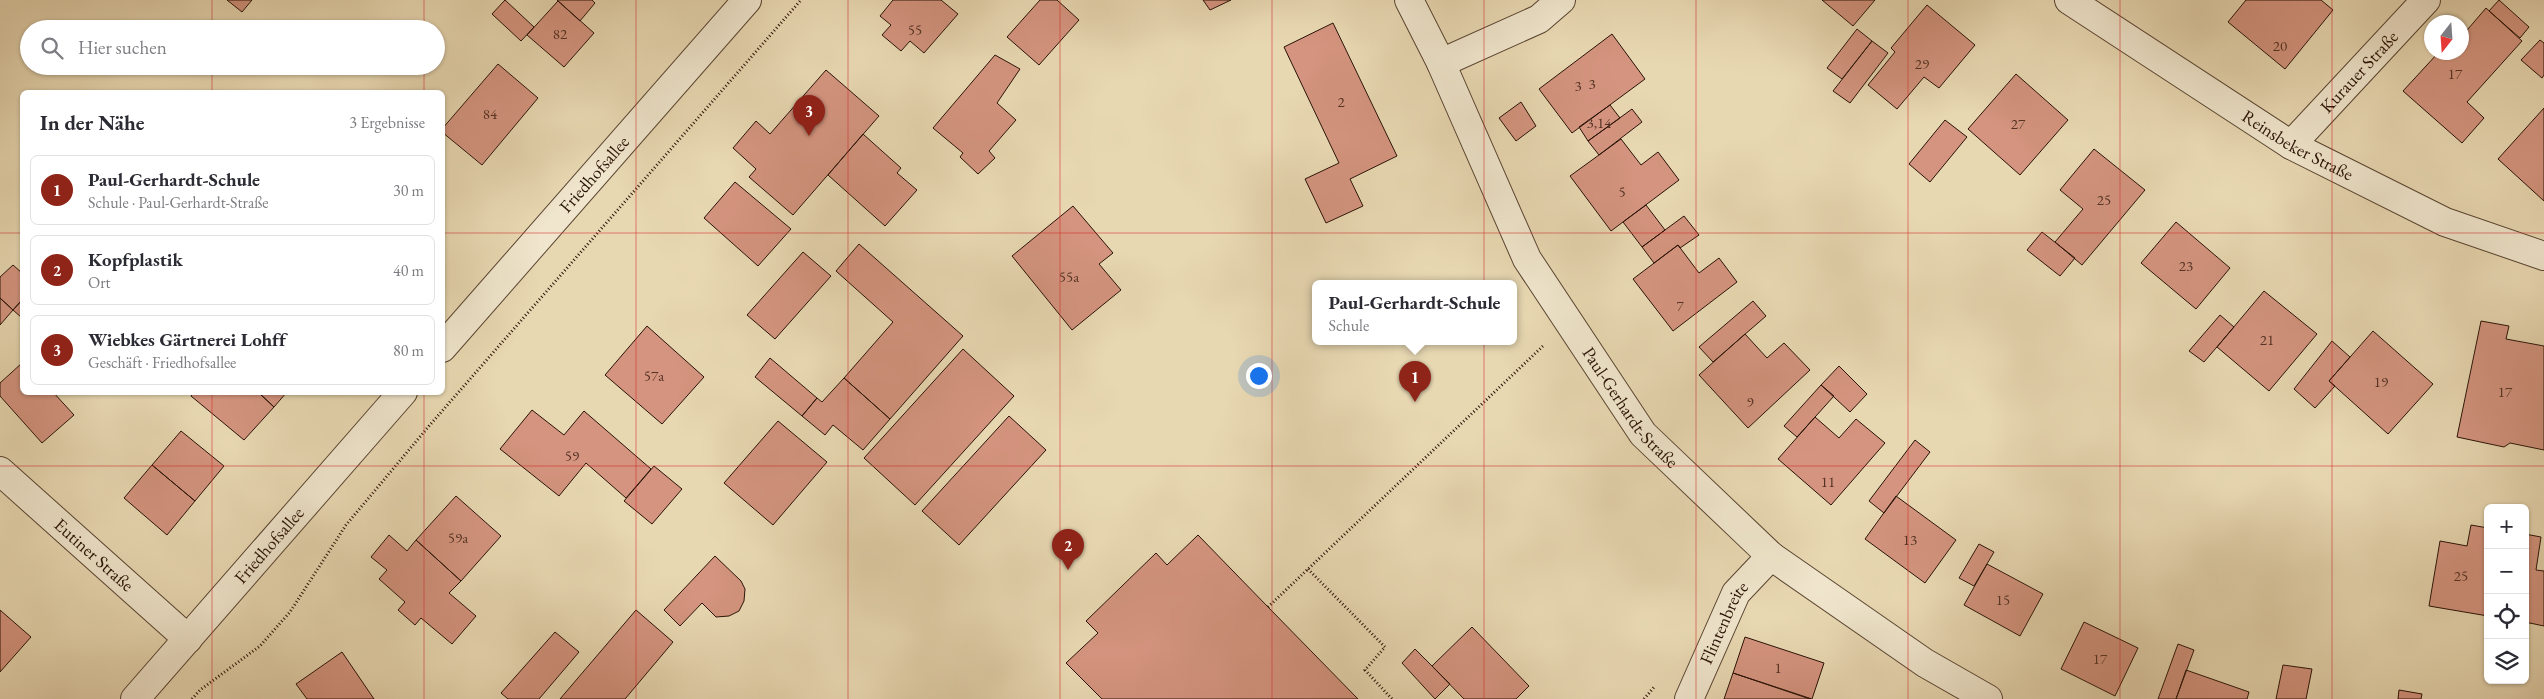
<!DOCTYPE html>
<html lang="de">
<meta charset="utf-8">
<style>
:root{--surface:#fff;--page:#f2f2f3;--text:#2b2b33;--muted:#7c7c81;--line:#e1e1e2;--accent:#8f2418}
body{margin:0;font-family:"EB Garamond",serif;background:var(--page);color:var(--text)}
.controls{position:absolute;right:15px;bottom:15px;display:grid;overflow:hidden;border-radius:8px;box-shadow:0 1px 4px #0004}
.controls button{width:45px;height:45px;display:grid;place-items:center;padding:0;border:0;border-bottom:1px solid var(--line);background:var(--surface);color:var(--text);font:25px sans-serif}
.compass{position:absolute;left:2424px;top:15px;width:45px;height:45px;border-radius:50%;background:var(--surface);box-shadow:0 1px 4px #0004;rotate:197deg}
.you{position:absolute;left:1258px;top:375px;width:18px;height:18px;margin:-12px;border:4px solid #fff;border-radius:50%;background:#1a73e8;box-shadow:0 0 0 8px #1a73e833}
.badge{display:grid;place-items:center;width:32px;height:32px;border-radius:50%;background:var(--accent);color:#fff;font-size:16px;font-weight:700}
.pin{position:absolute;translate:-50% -41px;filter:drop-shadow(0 1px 2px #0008)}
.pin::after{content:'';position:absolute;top:26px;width:18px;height:15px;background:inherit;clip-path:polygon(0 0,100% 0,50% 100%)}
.popup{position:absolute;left:1312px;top:280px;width:205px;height:65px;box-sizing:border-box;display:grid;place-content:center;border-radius:8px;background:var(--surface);filter:drop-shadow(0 1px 4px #0005);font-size:16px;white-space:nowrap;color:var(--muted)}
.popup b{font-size:19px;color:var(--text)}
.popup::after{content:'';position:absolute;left:50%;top:100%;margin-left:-10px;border:10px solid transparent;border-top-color:var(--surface)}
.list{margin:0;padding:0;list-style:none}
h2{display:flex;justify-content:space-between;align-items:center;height:65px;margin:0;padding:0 20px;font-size:21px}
h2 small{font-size:16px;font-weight:400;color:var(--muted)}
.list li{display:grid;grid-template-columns:32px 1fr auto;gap:15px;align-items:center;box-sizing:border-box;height:70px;margin:0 10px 10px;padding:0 10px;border:1px solid var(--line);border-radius:8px}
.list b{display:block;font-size:19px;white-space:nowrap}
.list p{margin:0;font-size:16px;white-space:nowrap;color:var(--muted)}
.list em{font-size:16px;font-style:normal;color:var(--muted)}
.icon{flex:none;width:28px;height:28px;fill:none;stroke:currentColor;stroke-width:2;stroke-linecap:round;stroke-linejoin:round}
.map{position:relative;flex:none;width:2544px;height:699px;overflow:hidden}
.search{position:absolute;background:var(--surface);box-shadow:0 1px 4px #0004;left:20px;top:20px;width:425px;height:55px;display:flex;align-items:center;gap:12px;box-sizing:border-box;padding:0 18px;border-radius:28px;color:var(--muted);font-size:19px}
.panel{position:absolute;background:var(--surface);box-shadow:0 1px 4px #0004;left:20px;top:90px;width:425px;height:305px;border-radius:8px}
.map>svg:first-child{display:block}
</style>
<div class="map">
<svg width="2544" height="699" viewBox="0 0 2544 699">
<rect width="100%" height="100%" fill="#e8d8b2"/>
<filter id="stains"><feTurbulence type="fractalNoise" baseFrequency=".004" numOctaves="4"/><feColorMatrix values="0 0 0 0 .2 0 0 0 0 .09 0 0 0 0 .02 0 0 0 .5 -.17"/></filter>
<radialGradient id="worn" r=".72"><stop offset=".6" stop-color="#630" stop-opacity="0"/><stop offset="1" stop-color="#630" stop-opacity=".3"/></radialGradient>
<path fill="#d4947f" stroke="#291206" d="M227,0h25l-10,12z
M505,0l29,27 -13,14 -29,-27z
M557,0h35l3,3 -15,18z
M893,0h48l17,14 -34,39 -14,-12 -9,10 -19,-16 9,-10 -11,-9z
M1040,0h17l22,20 -40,45 -32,-28z
M1203,0h28l-21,10z
M1822,0h53l-22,26z
M2246,0h75l12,10 -48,59 -57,-47z
M2499,0l30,27 -9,11 -31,-27z
M558,1l36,32 -30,34 -37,-32z
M1927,5l48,40 -36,43 -15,-11 -27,32 -29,-24 27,-33 -4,-4z
M2486,8l36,33 -55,61 17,16 -22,25 -59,-52 35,-38 4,4 4,-5h16v-16z
M1333,23l64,133 -47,23 13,27 -37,17 -21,-44 34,-16 -55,-116z
M1857,29l15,12 -30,38 -15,-11z
M1612,34l33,45 -73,54 -33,-44z
M2540,40l4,3v32l-2,3 -21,-18z
M1872,41l16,12 -38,50 -17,-12z
M995,55l25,14 -23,34 19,17 -27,31 6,7 -17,16 -18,-17 3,-4 -30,-25z
M498,64l40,34 -56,67 -40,-33v-3z
M826,70l53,46 -86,99 -44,-38 7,-8 -23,-21 23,-27 14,13z
M2016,74l52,46 -48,55 -52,-46z
M1521,102l15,24 -20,15 -17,-23z
M1610,105l10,13 -32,23 -9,-14z
M2544,108v93l-46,-42z
M1632,109l10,13 -43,33 -11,-14z
M1945,120l22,17 -37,45 -21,-18z
M863,134l38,34 -4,5 20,17 -32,36 -57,-51z
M1621,139l20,26 17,-13 21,28 -68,51 -41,-55z
M2094,149l51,41 -63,75 -27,-23 28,-33 -23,-19z
M735,182l56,47 -33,37 -54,-48z
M1646,205l19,25 -23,17 -19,-25z
M1073,206l40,47 -14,11 22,26 -49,40 -60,-74z
M1684,216l15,19 -19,13 -2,-3 -24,18 -12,-16z
M2176,222l54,46 -34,41 -55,-46z
M2042,232l33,26 -15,18 -33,-26z
M859,244l104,92 -73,83 -46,-41 49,-56 -57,-51z
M1678,245l21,28 20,-15 18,24 -64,49 -40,-52z
M803,252l28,24 -56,63 -28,-24z
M13,265l9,8v27l-9,10 -13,-12v-21z
M2264,291l53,43 -48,57 -52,-44z
M0,298l13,12 -13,15z
M22,300v18l-9,-8z
M1753,301l13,15 -53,46 -14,-15z
M2220,315l14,12 -30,35 -15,-11z
M2481,321l28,5 -3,13 38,7v104l-34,-7 -6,4 -47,-10z
M647,326l57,51 -42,47 -57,-49z
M2373,331l60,53 -45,50 -59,-53z
M1745,334l22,24 17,-15 26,27 -62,58 -49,-53z
M2332,341l18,16 -21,24 6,5 -20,22 -21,-19z
M963,349l51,47 -99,109 -51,-47z
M770,358l47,40 -15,18 -47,-39z
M22,363v29h31l21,23 -32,28 -42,-47v-13z
M1839,366l28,28 -17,18 -29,-27z
M844,378l46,41 -27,31 -30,-25 -8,10 -23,-19 15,-18 5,4z
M1821,385l13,11 -37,41 -13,-11z
M193,392h65l16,15 -30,33 -53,-44z
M258,392h29l-13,15z
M532,410l32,25 20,-24 67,58 -25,29 -40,-35 -27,33 -59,-47z
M1009,416l37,34 -87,95 -37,-34z
M1815,417l24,21 17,-19 29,24 -54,62 -53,-46z
M778,421l49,41 -54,63 -49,-42z
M181,431l43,35 -29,35 -43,-36z
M1915,440l15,12 -46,61 -15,-12z
M152,465l43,36 -28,34 -43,-37z
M654,466l28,23 -30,35 -28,-23z
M456,496l45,40 -40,45 -45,-41z
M1896,496l60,44 -31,43 -60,-44z
M2471,525l17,3v88l-59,-10 11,-65 27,5z
M2525,534l16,3 -5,33 8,1v55l-19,-4z
M389,535l18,16 9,-11 45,41 -12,12 27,23 -24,28 -31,-26 -6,7 -17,-15 7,-8 -26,-23 8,-9 -16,-13z
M1198,535l70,72 90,92h-256l-36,-36 32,-30 -12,-12 70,-68 11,12z
M1979,544l15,8 -20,34 -15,-8z
M715,556l26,25 4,8 -1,12 -5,10 -10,5 -13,1 -14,-14 -22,23 -16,-16z
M1987,564l56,30 -23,42 -56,-31z
M0,610l31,27 -31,35z
M636,610l37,32 -48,57h-65z
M2084,622l54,26 -23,48 -54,-27z
M1472,627l57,59 -13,13h-52l-32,-33z
M555,632l24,20 -40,47h-31l-7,-6z
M1745,637l79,26 -12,36 -79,-26z
M2178,644l16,6 -18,49h-18z
M1415,649l35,35 -15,15 -33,-36z
M342,652l32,47h-67l-11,-15z
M2283,665l29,4 -6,30h-30z
M2186,670l63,22 -2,7h-71z
M1733,673l77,26h-86z
M2399,690l23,4 -1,5h-23z"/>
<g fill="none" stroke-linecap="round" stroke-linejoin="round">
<defs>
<g id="minor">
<path id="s1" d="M1409,0l32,63 86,196 116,175 128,122 154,107 63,36"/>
<path id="s2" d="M2069,0l222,145 154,77 99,34"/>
<path d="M1441,63l98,-44 22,-19"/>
<path id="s3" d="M2291,145l135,-145"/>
<path id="s4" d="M442,348l305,-348"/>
<path id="s5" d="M0,471l188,168"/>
<path id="s6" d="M135,699l268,-307"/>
<path id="s7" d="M1689,699l47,-106 35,-37"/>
</g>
</defs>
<use href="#minor" stroke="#594431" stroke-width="30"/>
<path stroke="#291206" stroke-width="3" stroke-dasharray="1 2.5" stroke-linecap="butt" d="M1308,569l77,78 -20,23 27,29
M1268,607l275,-261
M192,699l8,-9 60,-44 30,-34 56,-87 83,-99 372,-426
M1644,699l11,-13"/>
<use href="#minor" stroke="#f0e6cd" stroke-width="28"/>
</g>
<path fill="none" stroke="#d62828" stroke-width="1" stroke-opacity="0.55" d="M212,0v29M424,0v29M636,0v699M848,0v699M1060,0v699M1272,0v699M1484,0v699M1696,0v699M1908,0v699M2120,0v699M2332,0v699M212,66v26M424,66v26M0,233h22M442,233h2102M212,392v307M424,392v307M0,466h2544"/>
<g text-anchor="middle" stroke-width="4" stroke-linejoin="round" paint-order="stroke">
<g font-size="15" fill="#543224">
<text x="915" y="35">55</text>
<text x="560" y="39">82</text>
<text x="2280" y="51">20</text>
<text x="1922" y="69">29</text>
<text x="2455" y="79">17</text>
<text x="1592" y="89">3</text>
<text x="1578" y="91">3</text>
<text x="1341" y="107">2</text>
<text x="490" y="119">84</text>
<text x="1599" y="128">3,14</text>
<text x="2018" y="129">27</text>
<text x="1622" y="197">5</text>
<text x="2104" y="205">25</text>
<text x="2186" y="271">23</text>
<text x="1069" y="282">55a</text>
<text x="1680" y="311">7</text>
<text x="2267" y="345">21</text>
<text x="654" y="381">57a</text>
<text x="2381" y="387">19</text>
<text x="2505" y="397">17</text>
<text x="1750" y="407">9</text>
<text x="572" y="461">59</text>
<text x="1828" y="487">11</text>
<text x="458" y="543">59a</text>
<text x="1910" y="545">13</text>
<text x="2461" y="581">25</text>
<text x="2003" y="605">15</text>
<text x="2100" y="664">17</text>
<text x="1778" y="673">1</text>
</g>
<g font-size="18" fill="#291206" stroke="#f0e6cd">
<text dy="6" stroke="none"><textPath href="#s3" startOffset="100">Kurauer Straße</textPath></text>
<text dy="6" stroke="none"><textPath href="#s2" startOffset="271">Reinsbeker Straße</textPath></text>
<text dy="6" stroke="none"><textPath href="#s4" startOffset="231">Friedhofsallee</textPath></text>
<text dy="6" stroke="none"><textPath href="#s1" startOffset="466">Paul-Gerhardt-Straße</textPath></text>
<text dy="6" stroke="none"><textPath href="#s6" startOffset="204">Friedhofsallee</textPath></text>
<text dy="6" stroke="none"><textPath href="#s5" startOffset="126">Eutiner Straße</textPath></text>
<text dy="6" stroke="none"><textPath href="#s7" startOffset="84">Flintenbreite</textPath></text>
</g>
</g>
<rect width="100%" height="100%" filter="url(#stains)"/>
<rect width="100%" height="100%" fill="url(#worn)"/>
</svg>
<div class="controls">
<button>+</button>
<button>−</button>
<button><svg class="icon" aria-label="locate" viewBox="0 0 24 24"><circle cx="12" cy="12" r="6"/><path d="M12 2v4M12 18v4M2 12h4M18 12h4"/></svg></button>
<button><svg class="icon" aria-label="layers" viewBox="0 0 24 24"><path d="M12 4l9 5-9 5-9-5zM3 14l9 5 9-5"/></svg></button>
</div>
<svg class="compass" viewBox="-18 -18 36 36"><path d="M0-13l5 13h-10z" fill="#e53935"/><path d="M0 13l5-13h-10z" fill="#7c7c81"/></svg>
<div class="you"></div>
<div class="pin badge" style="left:1415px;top:402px">1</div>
<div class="popup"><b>Paul-Gerhardt-Schule</b>Schule</div>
<div class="pin badge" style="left:1068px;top:570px">2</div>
<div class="pin badge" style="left:809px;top:136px">3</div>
<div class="search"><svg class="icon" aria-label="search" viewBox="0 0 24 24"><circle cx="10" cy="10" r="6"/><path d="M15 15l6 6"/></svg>Hier suchen</div>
<section class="panel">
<h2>In der Nähe<small>3 Ergebnisse</small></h2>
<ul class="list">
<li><span class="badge">1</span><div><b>Paul-Gerhardt-Schule</b><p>Schule · Paul-Gerhardt-Straße</p></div><em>30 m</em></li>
<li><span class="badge">2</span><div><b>Kopfplastik</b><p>Ort</p></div><em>40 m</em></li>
<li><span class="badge">3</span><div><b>Wiebkes Gärtnerei Lohff</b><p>Geschäft · Friedhofsallee</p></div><em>80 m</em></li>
</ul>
</section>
</div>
